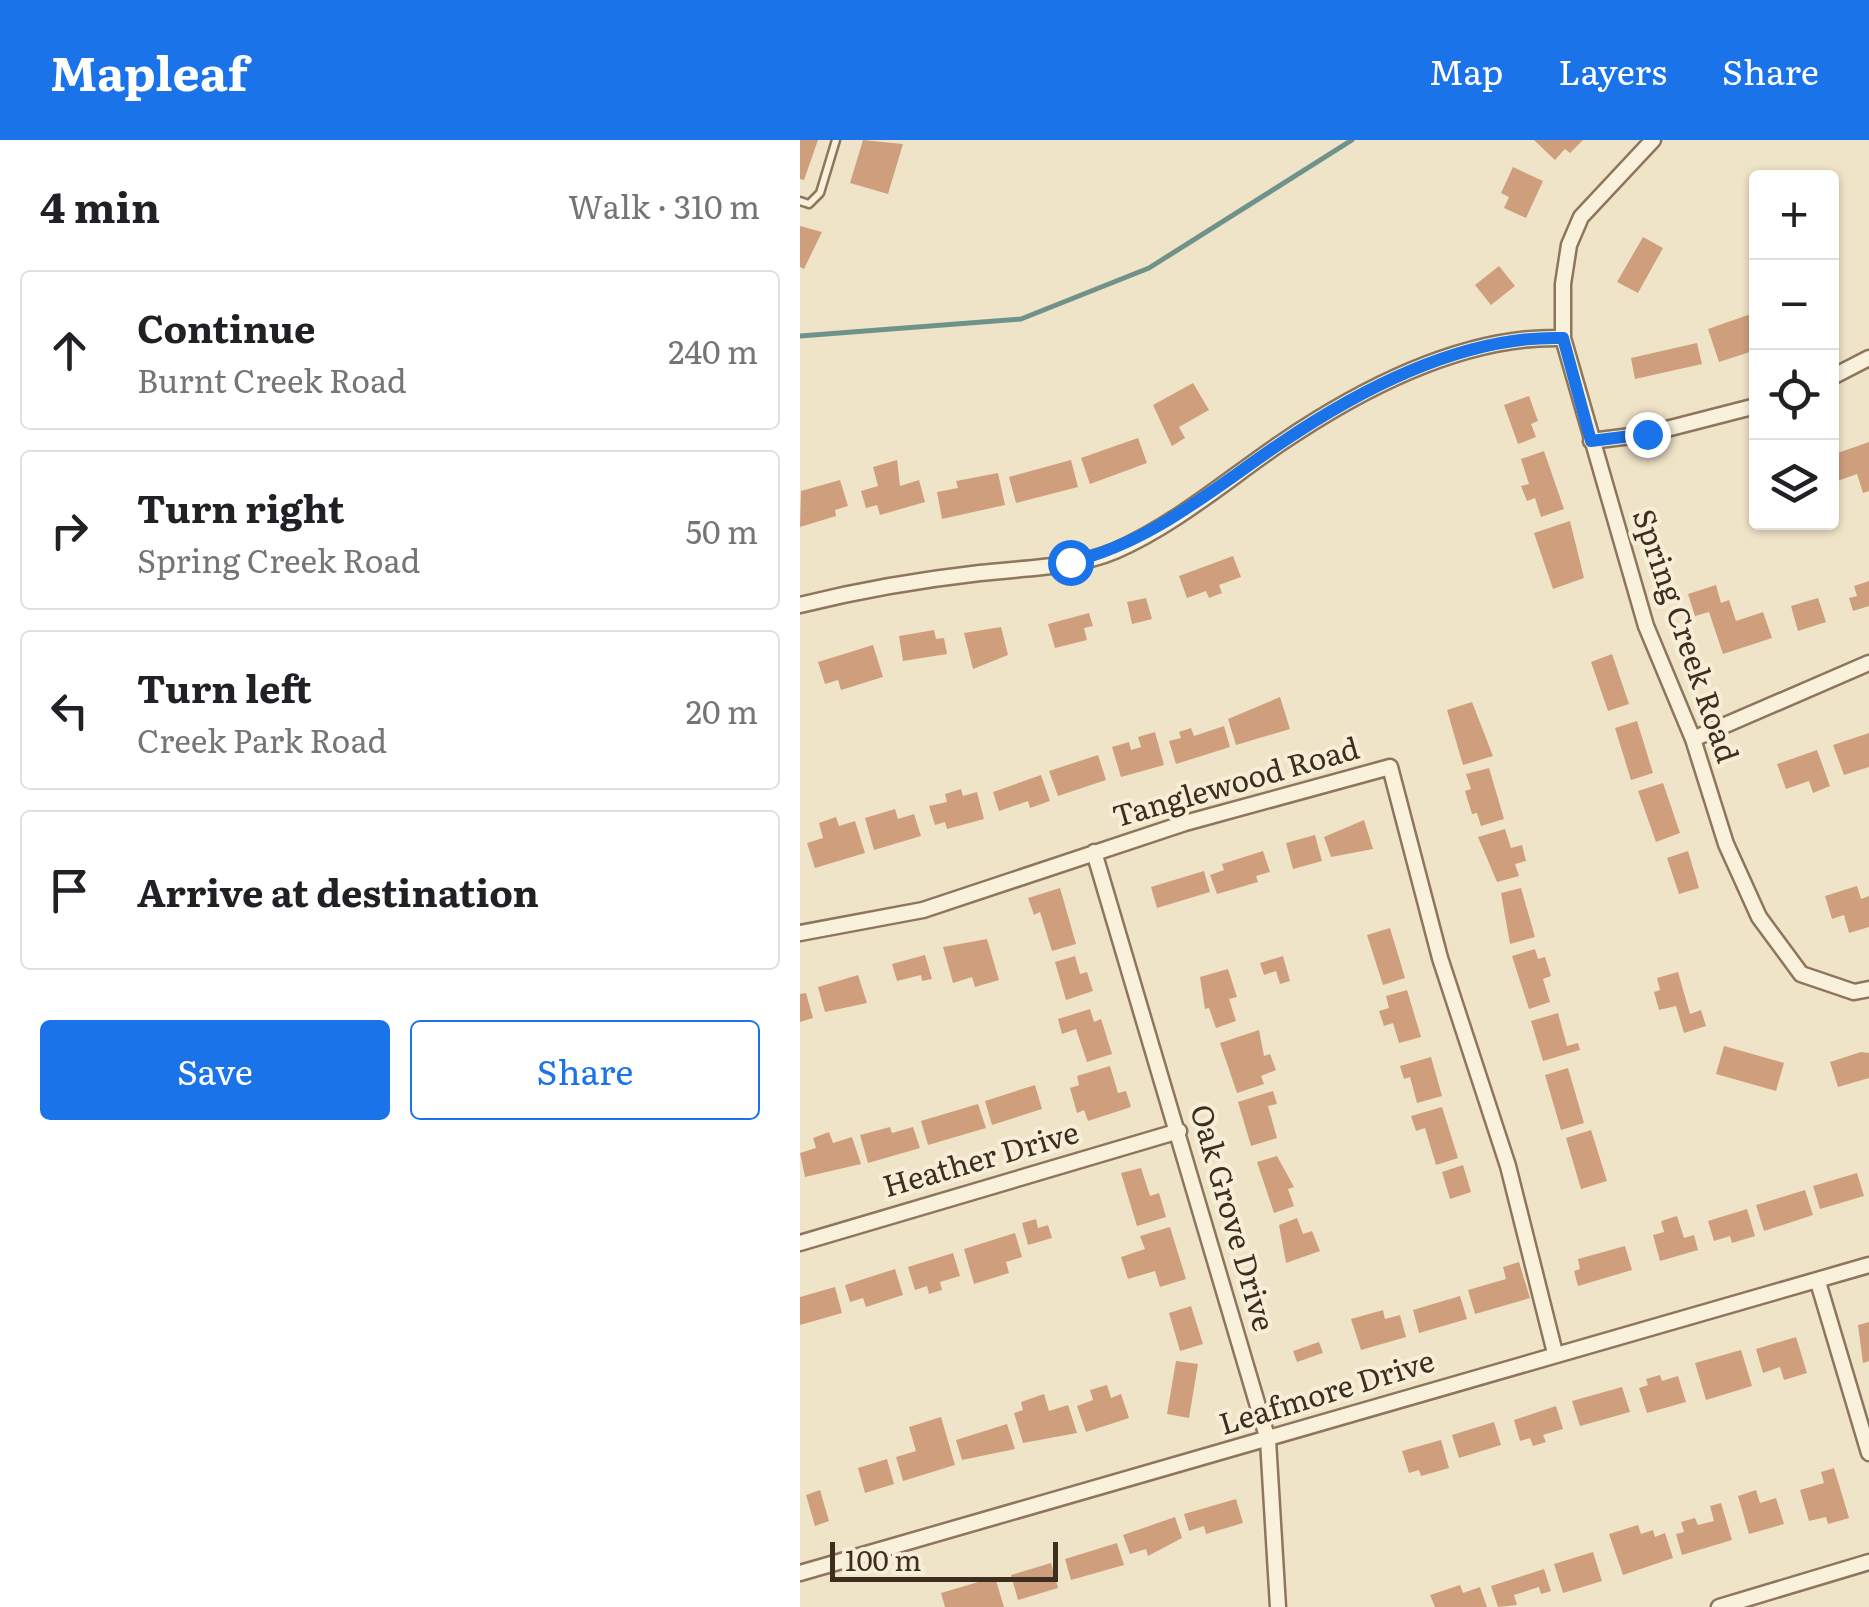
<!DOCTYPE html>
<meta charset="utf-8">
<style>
:root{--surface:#fff;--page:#f2f2f2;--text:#202124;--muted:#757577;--line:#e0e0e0;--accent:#1a73e8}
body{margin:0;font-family:Literata,serif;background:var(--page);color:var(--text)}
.controls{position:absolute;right:30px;top:30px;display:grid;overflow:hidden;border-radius:10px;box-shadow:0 2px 8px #0004}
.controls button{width:90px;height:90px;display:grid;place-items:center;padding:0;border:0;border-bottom:2px solid var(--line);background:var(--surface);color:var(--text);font:50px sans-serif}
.scale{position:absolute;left:30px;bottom:25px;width:228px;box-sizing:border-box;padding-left:10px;border:5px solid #3d2e20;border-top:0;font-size:28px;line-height:35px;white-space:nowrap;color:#3d2e20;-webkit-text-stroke:8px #f7eed8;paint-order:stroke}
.stop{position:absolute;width:30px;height:30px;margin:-22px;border:8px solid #1a73e8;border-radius:50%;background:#fff}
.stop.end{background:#1a73e8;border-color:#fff;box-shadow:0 2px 10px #0008}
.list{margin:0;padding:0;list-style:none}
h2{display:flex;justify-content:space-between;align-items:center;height:130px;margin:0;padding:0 40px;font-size:42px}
h2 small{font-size:32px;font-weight:400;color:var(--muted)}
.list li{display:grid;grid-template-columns:65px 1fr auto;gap:30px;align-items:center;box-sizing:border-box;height:160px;margin:0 20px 20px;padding:0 20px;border:2px solid var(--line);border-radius:10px}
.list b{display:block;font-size:38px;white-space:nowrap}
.list p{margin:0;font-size:32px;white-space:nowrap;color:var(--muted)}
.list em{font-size:32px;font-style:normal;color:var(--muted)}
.actions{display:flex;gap:20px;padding:30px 40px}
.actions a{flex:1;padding:22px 0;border:2px solid var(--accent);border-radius:10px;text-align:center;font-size:35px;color:var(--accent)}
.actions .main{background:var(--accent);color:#fff}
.icon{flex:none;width:55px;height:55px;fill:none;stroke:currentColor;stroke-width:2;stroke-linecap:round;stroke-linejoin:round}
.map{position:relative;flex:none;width:1069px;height:1467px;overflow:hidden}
header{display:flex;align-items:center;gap:60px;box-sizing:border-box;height:140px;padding:0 50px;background:var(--accent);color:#fff}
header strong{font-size:48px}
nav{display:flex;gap:55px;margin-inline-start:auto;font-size:35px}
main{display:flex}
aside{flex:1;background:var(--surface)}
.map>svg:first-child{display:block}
</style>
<header>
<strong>Mapleaf</strong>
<nav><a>Map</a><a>Layers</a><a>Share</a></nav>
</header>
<main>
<aside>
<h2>4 min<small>Walk · 310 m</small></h2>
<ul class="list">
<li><svg class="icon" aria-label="ahead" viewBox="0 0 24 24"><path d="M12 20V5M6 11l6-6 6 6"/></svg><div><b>Continue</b><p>Burnt Creek Road</p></div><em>240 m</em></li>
<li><svg class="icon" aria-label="right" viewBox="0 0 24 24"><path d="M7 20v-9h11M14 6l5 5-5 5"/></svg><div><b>Turn right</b><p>Spring Creek Road</p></div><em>50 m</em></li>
<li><svg class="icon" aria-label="left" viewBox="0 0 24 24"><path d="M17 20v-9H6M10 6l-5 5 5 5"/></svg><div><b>Turn left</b><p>Creek Park Road</p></div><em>20 m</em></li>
<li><svg class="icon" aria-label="arrive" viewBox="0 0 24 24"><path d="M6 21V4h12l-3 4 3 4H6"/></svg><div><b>Arrive at destination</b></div></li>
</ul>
<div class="actions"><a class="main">Save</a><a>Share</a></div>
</aside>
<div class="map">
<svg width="1069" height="1467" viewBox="0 0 1069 1467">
<rect width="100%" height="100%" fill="#f0e4c8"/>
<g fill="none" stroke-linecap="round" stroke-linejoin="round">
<path stroke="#6f938a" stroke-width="5" d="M0,196l221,-17 128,-51 203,-128"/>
</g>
<path fill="#cf9f7d" d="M0,0h18l-14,40 -4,-1z
M63,0l40,4 -15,50 -38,-11z
M734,0h49l-13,13 -5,-4 -10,11z
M713,27l30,14 -17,37 -22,-10 5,-11 -8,-4z
M0,86l22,6 -18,37 -4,-2z
M843,97l20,11 -25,45 -21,-11z
M699,126l16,20 -24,19 -16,-20z
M951,174l5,10v26l-37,12 -11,-33z
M897,203l5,21 -67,15 -4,-21z
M393,243l16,27 -30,17 6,11 -13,8 -19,-41z
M729,256l9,25 -7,3 5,13 -18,7 -14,-39z
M338,298l9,25 -57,21 -9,-26z
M1069,302v49l-6,2 -6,-19 -25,9v-28z
M744,311l20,58 -23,8 -6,-19 -8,3 -6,-15 8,-2 -8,-25z
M97,320l3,26 19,-6 6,22 -45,13 -3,-10 -11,3 -5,-17 17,-5 -5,-19z
M271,320l7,27 -62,16 -7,-26z
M198,333l7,32 -63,14 -5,-27 21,-4 -2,-7z
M40,340l8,26 -13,4 1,6 -36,11 1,-36z
M770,381l14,57 -31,11 -19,-56z
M433,416l8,21 -22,8 3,8 -13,5 -3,-7 -19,7 -8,-22z
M1069,441v25l-16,5 -4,-13 8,-2 -3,-10z
M916,445l5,18 8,-3 7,21 27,-9 9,26 -49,16 -14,-42 -14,4 -7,-22z
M346,458l6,21 -20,5 -5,-22z
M1018,458l8,24 -28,9 -7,-25z
M289,473l4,13 -9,2 3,12 -32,8 -7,-24z
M201,487l7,28 -35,14 -9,-36z
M134,490l2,9 8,-1 3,16 -44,7 -4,-25z
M73,505l10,32 -42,13 -3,-10 -13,4 -7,-22z
M812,514l17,50 -21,7 -17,-49z
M480,557l10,32 -54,16 -8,-26z
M672,562l21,54 -30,9 -16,-55z
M837,581l16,52 -22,7 -16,-52z
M424,586l6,21 -54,17 -7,-23 12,-3 -2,-6 12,-4 3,8z
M355,592l9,33 -43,12 -9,-30 17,-5 2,8 10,-3 -3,-10z
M1069,593v34l-25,8 -11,-30z
M1017,610l13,36 -17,7 -4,-12 -23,8 -9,-25z
M298,615l8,25 -48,16 -9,-25z
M689,628l15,51 -23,7 -4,-13 -5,1 -7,-23 6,-2 -5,-15z
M241,635l9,26 -20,7 -2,-7 -29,10 -6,-19z
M863,643l17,50 -24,9 -18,-51z
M161,649l2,7 14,-4 7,27 -37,10 -2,-7 -10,3 -6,-19 18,-4 -2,-8z
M95,669l3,10 16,-5 7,22 -47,14 -9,-32z
M36,677l3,9 16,-5 10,32 -50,15 -8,-25 16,-5 -4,-15z
M564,680l9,29 -42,8 -7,-20z
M705,689l6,19 11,-3 4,16 -11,3 4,12 -22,6 -19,-45z
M515,695l7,26 -29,8 -7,-26z
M463,711l7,21 -14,4 2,6 -41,12 -7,-19 14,-5 -2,-6z
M888,711l11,37 -20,6 -12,-36z
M404,731l6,21 -53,16 -6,-21z
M1057,746l4,13 8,-3v31l-20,6 -5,-18 -12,4 -7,-23z
M260,748l16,56 -24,7 -12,-39 -6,3 -6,-17z
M721,748l14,49 -25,7 -9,-51z
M590,788l15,50 -22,7 -16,-50z
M187,799l12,41 -24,7 -3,-10 -19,6 -10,-36z
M735,809l3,10 7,-2 6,19 -8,3 7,23 -21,7 -17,-53z
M125,815l7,24 -10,2 -1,-6 -24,6 -5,-17z
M275,816l5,18 7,-2 6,19 -27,9 -11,-38z
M483,816l7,25 -10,3 -4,-13 -12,4 -4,-12z
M428,829l9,28 -8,2 7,22 -20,7 -7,-20 -4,1 -5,-32z
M878,832l12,42 11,-4 5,16 -22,7 -8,-27 -17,4 -5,-18 6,-2 -3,-12z
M58,835l9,28 -42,9 -7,-25z
M607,850l14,47 -22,6 -6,-20 -9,3 -5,-15 10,-3 -3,-12z
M6,853l7,25 -13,4v-28z
M290,869l4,13 7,-3 11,35 -25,8 -11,-33 -14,5 -4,-15z
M758,873l9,33 11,-3 2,7 -37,11 -12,-40z
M459,890l5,26 6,-2 6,16 -15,6 3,8 -27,9 -17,-50z
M924,906l60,17 -8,28 -60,-17z
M1061,912l8,1v25l-31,9 -8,-25z
M631,917l11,39 -25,7 -7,-26 -6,2 -4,-13z
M310,926l8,27 8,-2 5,16 -43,14 -4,-11 -7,3 -7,-25 9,-3 -2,-9z
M768,928l16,55 -23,7 -16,-55z
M235,945l7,24 -50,16 -7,-24z
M473,951l4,13 -9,2 9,32 -26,8 -13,-44z
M178,964l8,24 -58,17 -7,-24z
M642,967l16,51 -22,7 -11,-37 -9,3 -5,-15z
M90,987l2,6 21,-6 7,21 -52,15 -8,-28z
M791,990l16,51 -26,8 -15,-51z
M29,992l4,11 19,-6 9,27 -56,13 -5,-24 16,-5 -3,-10z
M477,1016l17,31 -6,2 6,17 -20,7 -17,-51z
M663,1025l8,27 -21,7 -8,-27z
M341,1028l9,28 9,-3 7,24 -29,9 -16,-53z
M1057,1033l7,23 -44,13 -7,-23z
M1005,1050l8,25 -49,16 -8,-26z
M947,1069l8,27 -23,7 -2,-7 -16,5 -6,-20z
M877,1076l7,22 10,-3 4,15 -38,11 -7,-26 11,-3 -3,-11z
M497,1078l6,16 9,-3 8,20 -34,12 -7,-38z
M236,1079l2,9 10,-3 4,13 -24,7 -6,-22z
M370,1087l16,52 -26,8 -5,-16 -27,8 -7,-22 24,-8 -5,-13z
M215,1093l7,24 -16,5 3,11 -35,11 -10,-35z
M825,1106l7,24 -54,16 -4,-15 6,-2 -2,-10z
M153,1113l7,23 -20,6 2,8 -13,4 -2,-8 -12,4 -7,-23z
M719,1122l11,36 -55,16 -7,-24 38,-11 -3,-12z
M95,1129l8,26 -37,12 -3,-9 -13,4 -5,-17z
M35,1147l7,26 -42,12v-28z
M660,1156l7,23 -48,14 -6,-23z
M391,1166l12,38 -23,7 -11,-38z
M583,1170l2,9 15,-4 6,22 -45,13 -10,-31z
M1069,1182v39l-6,2 -5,-38z
M996,1197l11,36 -23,7 -4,-13 -17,6 -7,-24z
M519,1202l4,11 -26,9 -4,-11z
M941,1210l11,36 -46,14 -11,-37z
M376,1221l22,3 -9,54 -22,-4z
M860,1235l2,6 16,-5 8,26 -39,11 -8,-25 9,-3 -2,-6z
M307,1245l4,13 10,-4 8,24 -43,14 -9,-26 16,-6 -3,-10z
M822,1247l8,25 -50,14 -8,-25z
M244,1254l5,17 19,-6 9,28 -54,10 -9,-30 9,-3 -2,-8z
M756,1266l7,23 -20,6 3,7 -13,4 -3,-8 -10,3 -6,-21z
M141,1277l14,48 -52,16 -7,-24 20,-6 -7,-24z
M694,1282l7,23 -42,13 -7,-23z
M207,1284l8,25 -53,11 -6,-20z
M641,1300l8,28 -28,8 -2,-6 -10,3 -7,-22z
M87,1319l7,25 -29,9 -7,-25z
M1034,1328l15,50 -21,6 -2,-7 -17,4 -9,-31 24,-7 -3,-11z
M20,1350l9,31 -14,5 -9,-31z
M956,1350l4,13 16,-5 8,26 -35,10 -11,-38z
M436,1359l7,24 -37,11 -2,-8 -15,5 -5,-17z
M921,1363l11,37 -50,15 -6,-21 8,-2 -3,-10 14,-4 3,7 16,-4 -4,-15z
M375,1377l7,21 -34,18 -2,-7 -16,5 -7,-19z
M838,1385l3,9 12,-4 2,7 10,-4 8,25 -50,17 -14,-41z
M317,1403l7,22 -53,15 -6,-21z
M793,1412l9,29 -39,12 -9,-29z
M251,1423l7,25 -40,12 -7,-25z
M744,1429l7,22 -10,3 -2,-7 -25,8 3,10 -19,2 -7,-21z
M195,1437l9,30h-59l-4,-14z
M660,1445l3,8 17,-6 7,20h-52l-5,-12z"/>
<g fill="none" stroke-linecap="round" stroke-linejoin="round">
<defs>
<path id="service" d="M0,61l9,3 11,-11 16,-53"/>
<path id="minor" d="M853,0l-72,77 -12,28 -6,39v54l83,288 47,113 33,105 33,73 42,57 53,18 15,-3
M1032,237l37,-19
M791,301l56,-7 109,-28
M0,465c60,-15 118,-25 180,-32 43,-5 95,-5 135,-22 60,-26 113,-72 166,-108 81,-55 183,-108 282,-105
M893,599l176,-76
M294,712l174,588 10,167
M0,793l123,-23 262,-87 205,-56 50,191 68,208 47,187
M0,1103l379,-112
M1018,1142l51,171
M0,1433l1069,-308
M919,1467l150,-45"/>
</defs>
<use href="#service" stroke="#8d765c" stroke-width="11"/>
<use href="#minor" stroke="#8d765c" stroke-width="19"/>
<use href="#service" stroke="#faf1dc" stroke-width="6"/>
<use href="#minor" stroke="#faf1dc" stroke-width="14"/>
</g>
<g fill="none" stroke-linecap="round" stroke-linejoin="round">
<path stroke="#1a73e8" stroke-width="12" d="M270,422c81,-19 144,-74 211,-119 81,-55 183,-108 282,-105l28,103 56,-7"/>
</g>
<g text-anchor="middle" stroke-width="8" stroke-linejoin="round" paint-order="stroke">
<g font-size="30" fill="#3d2e20" stroke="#f7eed8">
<text transform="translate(885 496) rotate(71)" y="10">Spring Creek Road</text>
<text transform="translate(436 643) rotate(-16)" y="10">Tanglewood Road</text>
<text transform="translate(181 1020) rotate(-16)" y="10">Heather Drive</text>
<text transform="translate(432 1078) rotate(74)" y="10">Oak Grove Drive</text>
<text transform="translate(527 1253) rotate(-17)" y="10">Leafmore Drive</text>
</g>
</g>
</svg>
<div class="controls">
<button>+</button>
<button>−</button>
<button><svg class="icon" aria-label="locate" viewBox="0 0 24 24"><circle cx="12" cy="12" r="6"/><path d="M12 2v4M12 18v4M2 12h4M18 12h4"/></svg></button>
<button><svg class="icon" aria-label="layers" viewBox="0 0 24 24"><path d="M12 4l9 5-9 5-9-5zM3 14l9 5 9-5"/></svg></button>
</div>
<div class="scale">100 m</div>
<div class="stop" style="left:270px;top:422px"></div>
<div class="stop end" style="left:847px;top:294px"></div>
</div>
</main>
